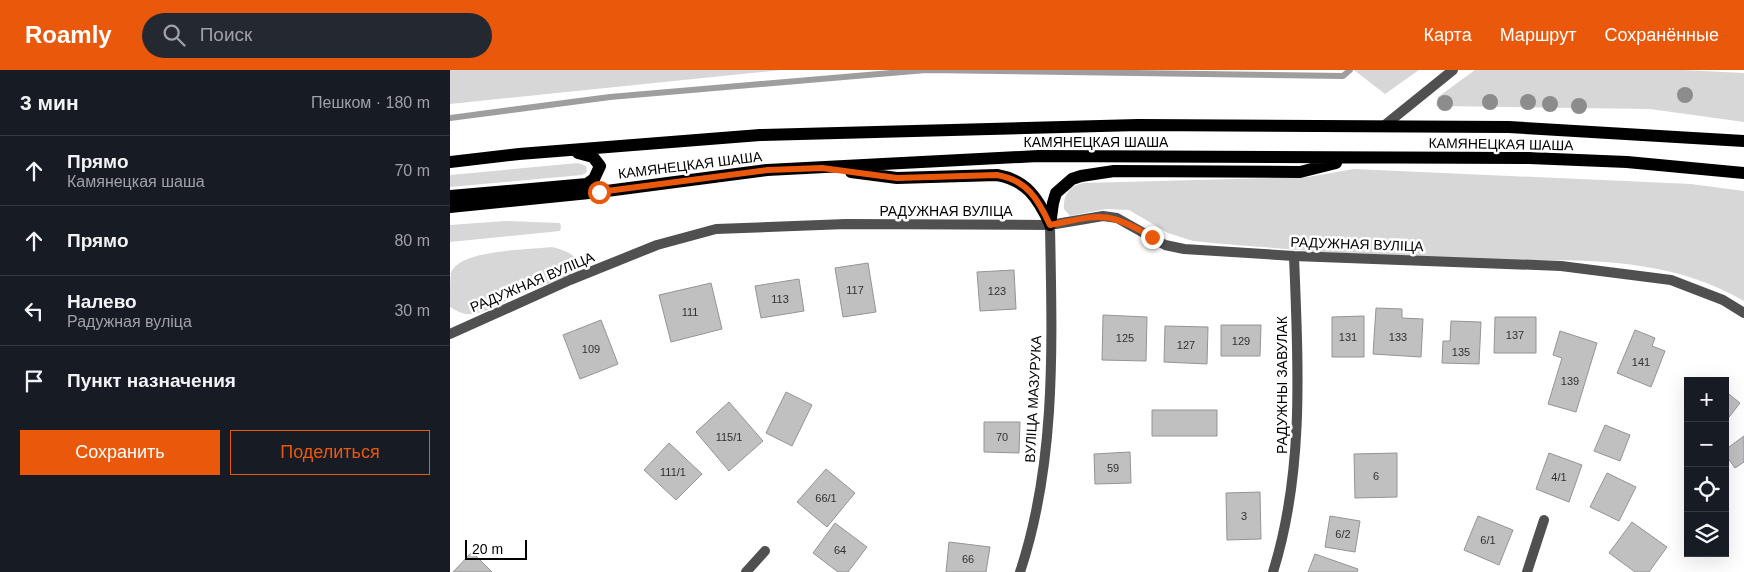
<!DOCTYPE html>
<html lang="ru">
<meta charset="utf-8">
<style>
:root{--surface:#171b24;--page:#242831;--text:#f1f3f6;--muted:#9ea1a6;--line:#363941;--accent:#ea580c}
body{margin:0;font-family:Helvetica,sans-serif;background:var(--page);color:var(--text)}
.controls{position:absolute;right:15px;bottom:15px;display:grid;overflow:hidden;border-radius:0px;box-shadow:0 5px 20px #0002}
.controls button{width:45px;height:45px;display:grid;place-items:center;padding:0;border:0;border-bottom:1px solid var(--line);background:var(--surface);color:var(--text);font:25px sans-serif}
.scale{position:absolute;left:15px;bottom:12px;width:62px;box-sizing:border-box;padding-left:5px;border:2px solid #000;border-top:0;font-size:14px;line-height:18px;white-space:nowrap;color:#000;-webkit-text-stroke:4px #fff;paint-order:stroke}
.stop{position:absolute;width:15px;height:15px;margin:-11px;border:4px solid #ea580c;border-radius:50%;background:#fff}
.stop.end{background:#ea580c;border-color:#fff;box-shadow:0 1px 5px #0008}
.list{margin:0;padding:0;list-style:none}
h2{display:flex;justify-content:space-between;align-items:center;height:65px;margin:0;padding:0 20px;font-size:21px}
h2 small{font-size:16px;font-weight:400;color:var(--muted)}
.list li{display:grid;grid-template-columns:32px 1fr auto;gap:15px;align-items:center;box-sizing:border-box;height:70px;padding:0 20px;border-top:1px solid var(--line)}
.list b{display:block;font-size:19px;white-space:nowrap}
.list p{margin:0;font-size:16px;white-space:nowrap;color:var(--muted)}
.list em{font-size:16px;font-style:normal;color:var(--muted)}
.actions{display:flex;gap:10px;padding:15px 20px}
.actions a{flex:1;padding:11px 0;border:1px solid var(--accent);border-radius:0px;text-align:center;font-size:18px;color:var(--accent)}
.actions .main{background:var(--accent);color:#fff}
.icon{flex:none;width:28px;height:28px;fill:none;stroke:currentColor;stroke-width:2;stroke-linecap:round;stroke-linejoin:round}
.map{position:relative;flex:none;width:1294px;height:502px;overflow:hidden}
header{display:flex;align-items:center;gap:30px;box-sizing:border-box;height:70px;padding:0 25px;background:var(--accent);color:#fff}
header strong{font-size:24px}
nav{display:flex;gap:28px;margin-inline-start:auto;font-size:18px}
.search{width:350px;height:45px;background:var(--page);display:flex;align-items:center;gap:12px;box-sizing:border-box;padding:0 18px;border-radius:28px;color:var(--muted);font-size:19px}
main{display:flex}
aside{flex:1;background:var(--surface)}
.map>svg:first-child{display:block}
</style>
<header>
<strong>Roamly</strong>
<div class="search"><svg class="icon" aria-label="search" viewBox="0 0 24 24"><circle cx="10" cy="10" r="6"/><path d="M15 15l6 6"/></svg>Поиск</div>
<nav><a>Карта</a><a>Маршрут</a><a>Сохранённые</a></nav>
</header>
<main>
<aside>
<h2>3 мин<small>Пешком · 180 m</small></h2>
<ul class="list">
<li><svg class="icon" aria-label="ahead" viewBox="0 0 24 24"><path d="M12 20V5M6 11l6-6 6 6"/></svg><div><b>Прямо</b><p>Камянецкая шаша</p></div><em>70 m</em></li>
<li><svg class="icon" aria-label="ahead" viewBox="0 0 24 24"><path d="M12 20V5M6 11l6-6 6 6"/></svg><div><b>Прямо</b></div><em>80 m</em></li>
<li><svg class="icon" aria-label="left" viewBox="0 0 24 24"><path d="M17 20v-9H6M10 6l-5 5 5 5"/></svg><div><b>Налево</b><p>Радужная вуліца</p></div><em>30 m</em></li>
<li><svg class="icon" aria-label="arrive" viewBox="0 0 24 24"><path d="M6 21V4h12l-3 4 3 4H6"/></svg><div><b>Пункт назначения</b></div></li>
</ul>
<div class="actions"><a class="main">Сохранить</a><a>Поделиться</a></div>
</aside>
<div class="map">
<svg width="1294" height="502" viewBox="0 0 1294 502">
<rect width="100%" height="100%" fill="#fff"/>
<path fill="#d7d7d7" d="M0,0h332l-332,34z
M904,0h65l-34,24z
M1025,0h207l62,3v49l-94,-13 -214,-3 2,-9z
M128,93l8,3 1,6 -5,3 -132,12v-12z
M904,99l337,15 53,7v110c-93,-55 -202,-37 -304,-42 -76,-3 -152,-10 -227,-16l-20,-2 -25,-8 -39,-23 -23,-1 -36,7 -6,-7c-1,-15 5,-22 19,-26l225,-6z
M55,151l55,2 1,4 -1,4 -110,11v-17z
M102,177c11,3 22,6 28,17l-1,7c-14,10 -35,13 -51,19 -19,8 -36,22 -57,24 -8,1 -14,-3 -21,-7 0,-10 0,-27 1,-35 11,-23 77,-22 101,-25z"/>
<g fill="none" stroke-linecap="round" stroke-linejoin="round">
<path stroke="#9e9e9e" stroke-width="6" d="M0,48l160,-21 316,-27 417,6 7,-6"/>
</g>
<path fill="#c0c0c0" stroke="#949494" d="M418,193l8,49 -33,5 -8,-49z
M564,200l2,39 -36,2 -3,-39z
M349,209l5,32 -43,7 -6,-32z
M261,213l11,46 -51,13 -12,-47z
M926,238l26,1v9l21,1 -2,38 -48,-3z
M653,245l44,2 -1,44 -44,-1z
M914,246v41h-32v-40z
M1045,247h41v36h-42z
M151,250l17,44 -38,15 -17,-44z
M1001,251l30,1 -2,42 -37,-1 1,-22h7z
M771,255h40l-1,31h-39z
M715,256l43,1 -1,37 -43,-2z
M1185,260l20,8 -3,8 13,5 -14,36 -34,-14z
M1110,261l37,12 -21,69 -28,-8 14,-46 -9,-3z
M1275,321l15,12 -14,18 -1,-1z
M336,322l26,13 -20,41 -26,-13z
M279,332l34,39 -34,30 -33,-39z
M702,340h65v26h-65z
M534,352h36l-1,31 -35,-1z
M1155,355l25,10 -10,26 -26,-10z
M1294,366v26l-9,6 -10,-14v-4z
M219,373l33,31 -26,26 -32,-30z
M680,382l1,31 -36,1 -1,-30z
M947,383v44l-42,1 -1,-44z
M1099,383l33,12 -13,37 -33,-13z
M376,399l29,24 -28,34 -30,-25z
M1157,403l29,14 -17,34 -29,-14z
M810,422l1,47 -34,1 -1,-47z
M880,446l30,5 -5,31 -30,-5z
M1028,446l35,14 -14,35 -35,-15z
M1182,452l35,25 -18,25h-14l-26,-19z
M385,453l32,24 -19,25h-10l-25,-19z
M499,472l41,5 -4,25h-40z
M22,482l20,20h-39z
M865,484l43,15 -1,3h-49z"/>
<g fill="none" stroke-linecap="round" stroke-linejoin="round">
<path stroke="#505050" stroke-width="10" d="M935,55l68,-55
M296,502l19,-21"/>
<path stroke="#505050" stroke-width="10" d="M0,264l120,-54 87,-35 59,-16 130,-5 204,1 53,-9 14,2 48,27 19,4 110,7 267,10 110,14 52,20 21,13
M570,502c37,-111 32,-231 30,-347
M823,502c32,-102 25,-211 21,-316
M1077,502l17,-52"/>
<path stroke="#000" stroke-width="12" d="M0,92l69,-8 241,-19 378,-10 371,2 235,14
M401,102l46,6 100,-3c29,5 41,23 53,49
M0,126l137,-12 7,-5 6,-13 -7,-9 -15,-4
M0,137l149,-15 168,-22 271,-14 491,2 98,4 117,11
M600,155l3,-22 3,-10 16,-14 9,-3 33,-5 186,1 36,-9"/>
</g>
<g fill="#8c8c8c">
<circle cx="1235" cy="25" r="8"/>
<circle cx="1040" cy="32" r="8"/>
<circle cx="1078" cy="32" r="8"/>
<circle cx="995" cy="33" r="8"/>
<circle cx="1100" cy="34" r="8"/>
<circle cx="1129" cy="36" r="8"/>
</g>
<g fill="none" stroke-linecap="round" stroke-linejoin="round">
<path stroke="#ea580c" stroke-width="6" d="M149,122l169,-22 54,-2 75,10 100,-3c30,5 41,24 53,50 50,-10 57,-15 102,12"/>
</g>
<g text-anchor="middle" stroke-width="5" stroke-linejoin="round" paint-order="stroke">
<g font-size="11" fill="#303030">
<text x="405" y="224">117</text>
<text x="547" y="225">123</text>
<text x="330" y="233">113</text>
<text x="240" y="246">111</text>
<text x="1065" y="269">137</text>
<text x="898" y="271">131</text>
<text x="948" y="271">133</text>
<text x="675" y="272">125</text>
<text x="791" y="275">129</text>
<text x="736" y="279">127</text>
<text x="141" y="283">109</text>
<text x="1011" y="286">135</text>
<text x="1191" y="296">141</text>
<text x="1120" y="315">139</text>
<text x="279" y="371">115/1</text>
<text x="552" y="371">70</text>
<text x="663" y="402">59</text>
<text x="223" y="406">111/1</text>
<text x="926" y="410">6</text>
<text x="1109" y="411">4/1</text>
<text x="376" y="432">66/1</text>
<text x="794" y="450">3</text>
<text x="893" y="468">6/2</text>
<text x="1038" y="474">6/1</text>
<text x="390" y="484">64</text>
<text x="518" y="493">66</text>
</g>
<g font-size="14" fill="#000" stroke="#fff">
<text x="646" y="77">КАМЯНЕЦКАЯ ШАША</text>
<text transform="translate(1051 74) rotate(1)" y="5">КАМЯНЕЦКАЯ ШАША</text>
<text transform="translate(240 95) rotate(-7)" y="5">КАМЯНЕЦКАЯ ШАША</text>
<text x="496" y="146">РАДУЖНАЯ ВУЛІЦА</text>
<text transform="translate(907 174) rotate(2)" y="5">РАДУЖНАЯ ВУЛІЦА</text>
<text transform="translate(82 212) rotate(-23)" y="5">РАДУЖНАЯ ВУЛІЦА</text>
<text transform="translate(832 315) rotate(-90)" y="5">РАДУЖНЫ ЗАВУЛАК</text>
<text transform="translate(583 329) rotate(-87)" y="5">ВУЛІЦА МАЗУРУКА</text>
</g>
</g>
</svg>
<div class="controls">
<button>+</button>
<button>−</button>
<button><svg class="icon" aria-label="locate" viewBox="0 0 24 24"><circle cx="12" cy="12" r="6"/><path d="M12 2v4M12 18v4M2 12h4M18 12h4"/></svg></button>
<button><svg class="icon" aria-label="layers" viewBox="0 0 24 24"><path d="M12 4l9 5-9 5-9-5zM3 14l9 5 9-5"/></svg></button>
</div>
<div class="scale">20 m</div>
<div class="stop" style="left:149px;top:122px"></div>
<div class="stop end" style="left:702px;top:167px"></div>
</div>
</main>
